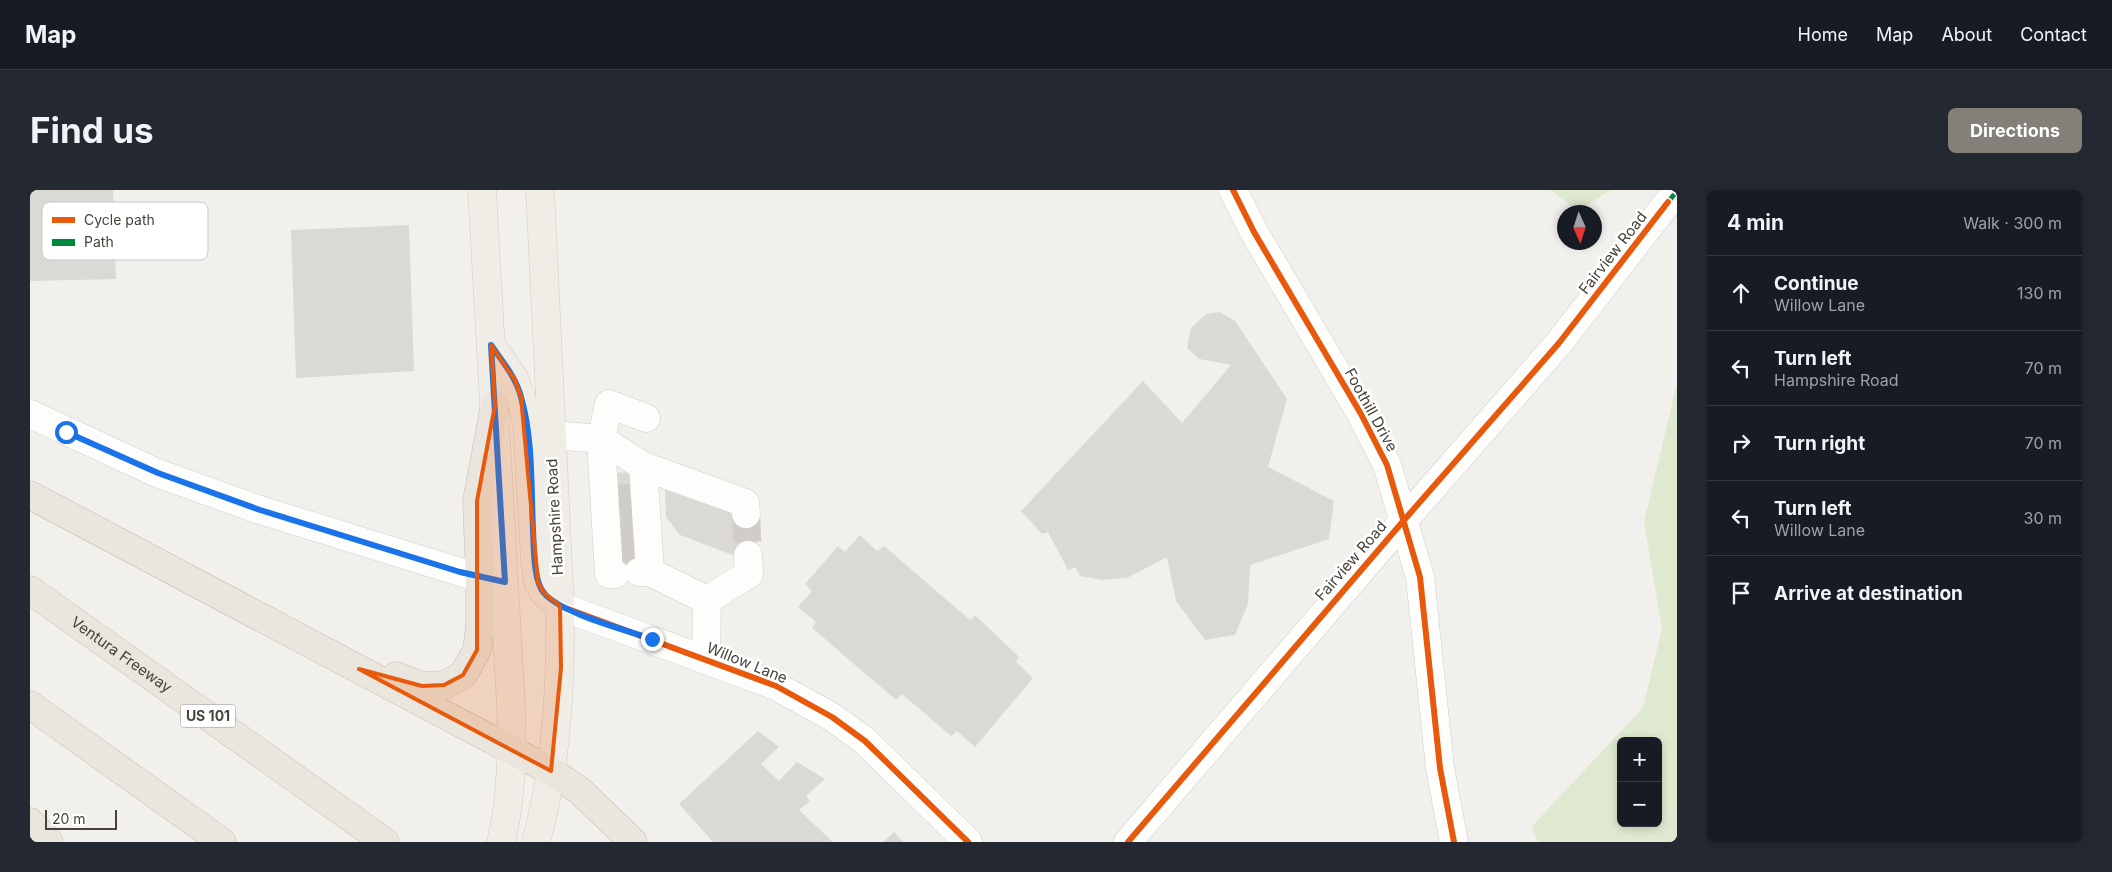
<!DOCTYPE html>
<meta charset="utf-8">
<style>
:root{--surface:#171b24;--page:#242831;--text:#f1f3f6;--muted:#9ea1a6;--line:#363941;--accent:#837f79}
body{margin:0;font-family:Inter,sans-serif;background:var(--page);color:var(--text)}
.controls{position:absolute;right:15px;bottom:15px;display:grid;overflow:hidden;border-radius:8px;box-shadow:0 2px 8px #0003}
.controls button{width:45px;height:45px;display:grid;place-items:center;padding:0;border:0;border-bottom:1px solid var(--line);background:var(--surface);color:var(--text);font:25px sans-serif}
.compass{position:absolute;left:1527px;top:15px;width:45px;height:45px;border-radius:50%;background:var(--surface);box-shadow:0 2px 8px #0003;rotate:177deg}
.scale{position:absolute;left:15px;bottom:12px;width:72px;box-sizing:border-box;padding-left:5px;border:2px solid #47423a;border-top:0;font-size:14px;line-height:18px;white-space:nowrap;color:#47423a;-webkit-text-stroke:4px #fff;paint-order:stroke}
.stop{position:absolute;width:15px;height:15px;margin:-11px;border:4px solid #1a73e8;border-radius:50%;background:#fff}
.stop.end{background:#1a73e8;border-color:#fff;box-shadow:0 1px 5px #0008}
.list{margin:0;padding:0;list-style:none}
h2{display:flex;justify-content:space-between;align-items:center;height:65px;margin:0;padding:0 20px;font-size:21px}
h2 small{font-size:16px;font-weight:400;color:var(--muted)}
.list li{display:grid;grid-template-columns:32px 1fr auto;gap:15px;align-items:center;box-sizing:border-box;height:75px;padding:0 20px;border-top:1px solid var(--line)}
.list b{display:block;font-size:19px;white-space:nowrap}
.list p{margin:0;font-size:16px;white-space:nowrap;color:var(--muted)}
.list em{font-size:16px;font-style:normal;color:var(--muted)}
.icon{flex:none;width:28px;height:28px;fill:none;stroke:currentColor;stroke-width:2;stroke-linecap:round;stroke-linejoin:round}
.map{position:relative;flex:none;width:1647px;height:652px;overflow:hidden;border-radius:8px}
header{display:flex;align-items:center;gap:30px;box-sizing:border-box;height:70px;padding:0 25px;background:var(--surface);border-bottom:1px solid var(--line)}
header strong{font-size:24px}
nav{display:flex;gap:28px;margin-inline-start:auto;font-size:18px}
.intro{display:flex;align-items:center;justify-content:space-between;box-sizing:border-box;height:120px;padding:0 30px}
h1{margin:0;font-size:35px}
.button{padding:12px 22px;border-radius:8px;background:var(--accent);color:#fff;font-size:18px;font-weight:700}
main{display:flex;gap:30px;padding:0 30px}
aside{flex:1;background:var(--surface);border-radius:8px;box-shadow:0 2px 8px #0003}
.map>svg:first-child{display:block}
</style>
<header>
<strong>Map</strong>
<nav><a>Home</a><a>Map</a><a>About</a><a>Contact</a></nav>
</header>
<div class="intro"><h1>Find us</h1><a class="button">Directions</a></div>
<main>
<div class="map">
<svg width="1647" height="652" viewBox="0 0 1647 652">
<rect width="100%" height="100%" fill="#f2f0ed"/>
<path fill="#dfe9d0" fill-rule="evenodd" d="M1520,0h61l-33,21z
M1647,193v459h-139l-6,-16 111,-118 19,-79 -18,-107zM1591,551h37v82h-37z"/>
<path fill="#dbd9d6" d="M0,0h83l3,89 -86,2z
M379,35l5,146 -118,7 -5,-148z
M1190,122l15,9 52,78 -19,68 66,34 -5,38 -79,26 -2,39 -13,31 -30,5 -29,-39 -9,-44 -40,21 -25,2 -22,-4 -4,-9 -8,3 -20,-38 -6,2 -21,-23 122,-130 39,42 49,-58 -32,-6 -12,-11 4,-20 15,-14z
M603,282l6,107 -24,1 -4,-107z
M635,300l41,14 2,-4 48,14 1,39 -22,3 -55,-21 -14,-18z
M830,345l17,16 7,-5 86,74 5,-5 44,42 -3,5 17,16 -58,69 -18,-16 -6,5 -49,-42 -6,6 -84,-72 4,-6 -18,-15 14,-16 -7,-7 33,-38 7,6z
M728,541l21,16 -18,17 18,17 18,-19 28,17 -19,17 4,5 -11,9 34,32h-120l-34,-38z
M864,642l9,10h-20z"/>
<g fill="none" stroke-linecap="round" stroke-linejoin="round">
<path stroke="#d0cdc9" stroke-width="28" stroke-dasharray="28 14" stroke-linecap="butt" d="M582,309l23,-1
M716,324l2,41
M583,336l23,-2
M584,360l24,-1"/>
<defs>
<path id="minor" d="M1203,0l21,42 107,182 26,51 33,112 20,191 14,74
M0,224l127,59 103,37 200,62 43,10
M522,245l49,4 8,-35 37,14
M613,276l102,37 1,11
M620,382l57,28
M585,384h-6l-8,-135 42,27 7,106h-11
M677,410l42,-26 -1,-19
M530,416l216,80 56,31 33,24 103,101
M676,470l1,-60
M1098,652l277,-323 154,-176 109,-141"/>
<path id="major" d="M452,0l29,516c1,45 1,91 -10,136
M462,156l23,34 6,17 6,27 8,136 3,22 6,11 16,13
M506,652c21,-77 25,-157 24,-236l-20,-416"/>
<g id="highway">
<path d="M0,305l521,276 29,20 53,51"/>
<path id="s1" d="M0,400l355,252"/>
<path d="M366,486l26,10 22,-1 19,-10 14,-25 3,-24v-48l-3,-77 18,-96"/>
<path d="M0,515l192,137"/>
<path d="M0,632l19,20"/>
</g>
</defs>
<use href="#minor" stroke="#d0cecb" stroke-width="29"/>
<use href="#major" stroke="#d2ccbd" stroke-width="29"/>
<use href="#highway" stroke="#c7bdac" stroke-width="29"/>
<use href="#minor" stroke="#fdfdfc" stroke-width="28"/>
<use href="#major" stroke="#f0ede6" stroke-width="28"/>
<use href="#highway" stroke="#eae6dd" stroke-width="28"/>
<path stroke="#00873e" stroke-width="5" stroke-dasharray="10 5" stroke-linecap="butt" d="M1638,12l9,-11"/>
<defs>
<path id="cycleway" d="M1203,0l21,42 107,182 26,51 33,112 20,191 14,74
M530,416l216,80 56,31 33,24 103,101
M1098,652l277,-323 154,-176 109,-141"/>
</defs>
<use href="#cycleway" stroke="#fff" stroke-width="9"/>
<use href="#cycleway" stroke="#e8590c" stroke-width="6"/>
</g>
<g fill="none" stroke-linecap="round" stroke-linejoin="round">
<path stroke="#1a73e8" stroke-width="6" d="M36,242l92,41 102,37 200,62 45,10 -14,-237c11,16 25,32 30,52 12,41 10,90 12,133 1,17 0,50 11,63 16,20 82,37 108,46"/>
</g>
<path fill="#e8590c" fill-opacity="0.2" stroke="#e8590c" stroke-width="4" stroke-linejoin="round" d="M461,155l24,35 6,17 17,185 6,11 16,13 1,62 -10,103 -192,-102 63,17 22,-1 19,-10 14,-25v-149l18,-96z"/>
<g text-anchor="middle" stroke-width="5" stroke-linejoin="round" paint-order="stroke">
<rect fill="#fff" stroke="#7e7b75" stroke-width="1" x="150.5" y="514.5" width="55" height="23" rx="4"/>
<g font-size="14" font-weight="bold" fill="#47423a">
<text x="178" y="531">US 101</text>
</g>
<g font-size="15" fill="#47423a" stroke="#fff">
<text transform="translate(1583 63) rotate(-52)" y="5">Fairview Road</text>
<text transform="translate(1341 220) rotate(61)" y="5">Foothill Drive</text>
<text transform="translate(525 327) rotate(-93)" y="5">Hampshire Road</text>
<text transform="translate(1321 371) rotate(-49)" y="5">Fairview Road</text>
<text dy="5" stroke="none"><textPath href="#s1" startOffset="112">Ventura Freeway</textPath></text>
<text transform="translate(717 473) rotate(22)" y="5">Willow Lane</text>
</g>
</g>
<rect x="12" y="12" width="166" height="58" rx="8" fill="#fff" stroke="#c8c6c4" stroke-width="1"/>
<rect x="22" y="27" width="23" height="6" fill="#e8590c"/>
<rect x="22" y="49" width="23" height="7" fill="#00873e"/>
<g font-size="14" fill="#47423a">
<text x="54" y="35">Cycle path</text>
<text x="54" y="57">Path</text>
</g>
</svg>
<div class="controls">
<button>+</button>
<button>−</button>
</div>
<svg class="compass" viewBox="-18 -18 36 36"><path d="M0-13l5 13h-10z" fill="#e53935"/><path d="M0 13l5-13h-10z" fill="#9ea1a6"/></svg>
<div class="scale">20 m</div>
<div class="stop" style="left:36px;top:242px"></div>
<div class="stop end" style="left:622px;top:449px"></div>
</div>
<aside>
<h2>4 min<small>Walk · 300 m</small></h2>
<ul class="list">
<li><svg class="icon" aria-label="ahead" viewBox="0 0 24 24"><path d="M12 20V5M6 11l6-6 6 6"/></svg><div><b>Continue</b><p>Willow Lane</p></div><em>130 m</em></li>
<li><svg class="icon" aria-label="left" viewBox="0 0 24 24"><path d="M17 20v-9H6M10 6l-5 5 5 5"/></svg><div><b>Turn left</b><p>Hampshire Road</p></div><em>70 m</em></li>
<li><svg class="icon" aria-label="right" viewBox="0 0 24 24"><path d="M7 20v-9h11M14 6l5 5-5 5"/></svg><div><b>Turn right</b></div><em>70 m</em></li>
<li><svg class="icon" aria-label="left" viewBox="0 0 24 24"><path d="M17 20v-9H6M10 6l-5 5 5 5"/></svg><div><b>Turn left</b><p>Willow Lane</p></div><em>30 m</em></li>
<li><svg class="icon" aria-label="arrive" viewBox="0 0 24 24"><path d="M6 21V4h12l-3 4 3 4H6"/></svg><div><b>Arrive at destination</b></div></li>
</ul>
</aside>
</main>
